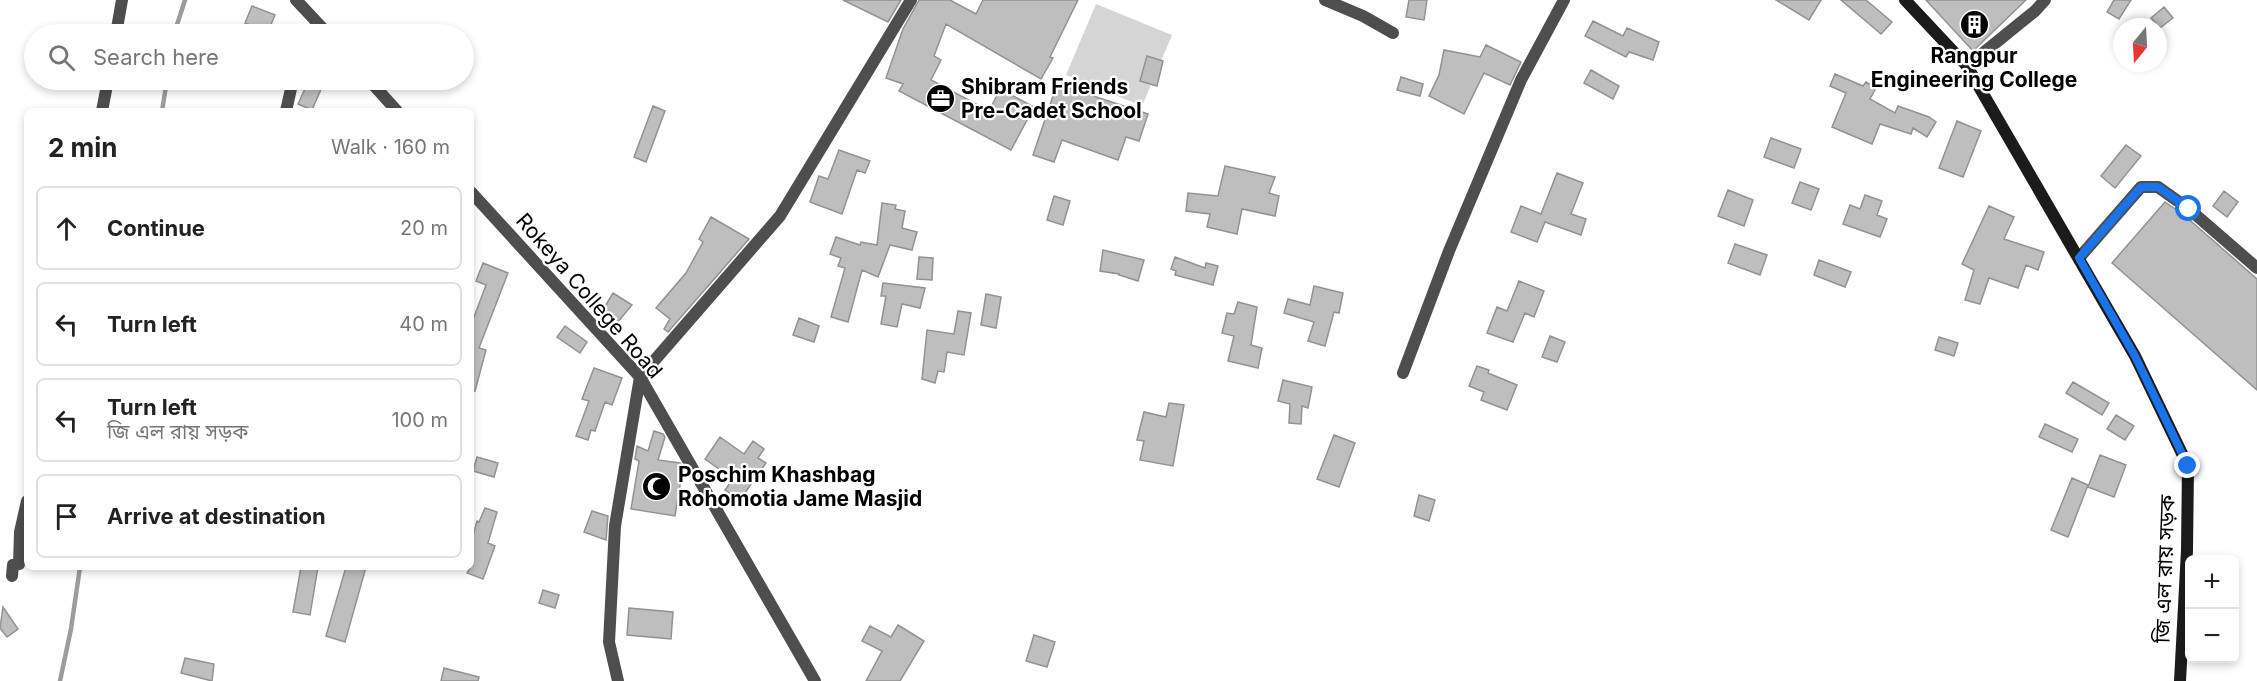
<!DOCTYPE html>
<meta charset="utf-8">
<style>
:root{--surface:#fff;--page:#f2f2f2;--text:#222;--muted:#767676;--line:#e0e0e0}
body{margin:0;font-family:Inter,"Noto Sans Bengali",sans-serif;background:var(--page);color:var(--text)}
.controls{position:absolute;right:18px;bottom:18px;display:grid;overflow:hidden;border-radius:9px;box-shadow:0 3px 9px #0003}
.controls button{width:54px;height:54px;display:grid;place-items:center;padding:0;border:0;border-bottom:2px solid var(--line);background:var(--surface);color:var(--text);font:30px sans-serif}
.compass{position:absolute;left:2113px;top:18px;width:54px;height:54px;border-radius:50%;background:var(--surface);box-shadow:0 3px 9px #0003;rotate:198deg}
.stop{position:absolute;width:18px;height:18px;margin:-14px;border:4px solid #1a73e8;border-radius:50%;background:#fff}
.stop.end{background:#1a73e8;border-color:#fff;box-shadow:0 2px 6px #0008}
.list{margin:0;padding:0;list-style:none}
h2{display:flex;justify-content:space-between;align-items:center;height:78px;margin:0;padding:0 24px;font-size:26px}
h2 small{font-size:20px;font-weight:400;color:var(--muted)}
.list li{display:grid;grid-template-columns:39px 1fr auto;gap:18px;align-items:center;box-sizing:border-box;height:84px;margin:0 12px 12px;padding:0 12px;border:2px solid var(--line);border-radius:9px}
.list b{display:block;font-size:22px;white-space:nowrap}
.list p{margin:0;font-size:20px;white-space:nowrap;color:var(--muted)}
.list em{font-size:20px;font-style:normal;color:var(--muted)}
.icon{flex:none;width:33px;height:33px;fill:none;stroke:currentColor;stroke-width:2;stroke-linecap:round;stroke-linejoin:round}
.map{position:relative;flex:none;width:2257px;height:681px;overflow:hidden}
.search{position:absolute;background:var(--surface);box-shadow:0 3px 9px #0003;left:24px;top:24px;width:450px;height:66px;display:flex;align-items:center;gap:15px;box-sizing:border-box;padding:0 21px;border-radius:33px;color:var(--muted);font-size:22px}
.panel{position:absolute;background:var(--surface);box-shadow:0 3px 9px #0003;left:24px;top:108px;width:450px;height:462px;border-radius:9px}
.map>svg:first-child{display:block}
</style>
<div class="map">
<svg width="2257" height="681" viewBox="0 0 2257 681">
<rect width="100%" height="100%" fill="#fff"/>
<path fill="#d5d5d5" d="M1096,4l76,31 -30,71 -76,-31z"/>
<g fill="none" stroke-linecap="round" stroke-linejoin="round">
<path stroke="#9c9c9c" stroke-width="4.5" d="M174,34l11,-34
M162,111l5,-31
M60,681l11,-52 9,-62"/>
</g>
<path fill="#bebebe" stroke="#929292" stroke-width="1.5" d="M843,0h58l-13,22z
M919,0h31l26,14 7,-14h95l-28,57 3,1 -12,21 -95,-55 -12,32 7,4 -10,20 58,31 11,-22 34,18 -23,43 -112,-59 4,-7 -17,-6 17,-49z
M1409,0h18l-3,20 -18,-3z
M1776,0h45l-12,20z
M1841,0h25l26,22 -11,12z
M1926,0h100l-53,51z
M2114,0h17l-12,19 -12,-7z
M252,6l23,9 -7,17 -23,-9z
M2164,7l9,11 -13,10 -9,-10z
M1593,21l30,15 4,-8 32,14 -6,18 -24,-8 -3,5 -41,-21z
M1486,45l35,17 -11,23 -26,-12 -20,41 -35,-18 10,-21 5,-25 36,7z
M1147,56l16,5 -6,25 -17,-5z
M1591,70l28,16 -6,13 -29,-16z
M1835,74l28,12 3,-4 10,6 -6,11 25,14 3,-7 31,11 7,5 -9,15 -14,-9 -2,6 -31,-10 -8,20 -40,-17 14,-34 -16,-7z
M1401,77l22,7 -3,12 -23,-6z
M309,80h16l-13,30 -14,-6z
M1057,84l91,30 -9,27 -13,-4 -8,23 -56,-20 -8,22 -21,-7z
M653,106l12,5 -19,51 -12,-5z
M1957,121l24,10 -18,46 -24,-9z
M1771,138l30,11 -7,19 -30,-11z
M2126,145l15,11 -26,32 -14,-12z
M839,150l31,11 -5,12 -8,-3 -15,44 -32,-12 9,-26 9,3z
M1225,166l50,11 -6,16 10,3 -4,20 -33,-7 -5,25 -30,-7 3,-13 -24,-3 2,-18 30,3z
M1557,173l26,10 -12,31 15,5 -5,16 -36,-13 -8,20 -26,-10 10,-26 20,8z
M1800,182l19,7 -8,21 -19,-7z
M1728,190l25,10 -9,26 -26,-10z
M2224,191l14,11 -11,15 -14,-11z
M1865,195l17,6 -5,14 10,4 -7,18 -37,-13 7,-19 10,4z
M1054,196l16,5 -7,24 -16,-5z
M2165,202l19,13 73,64v111l-145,-127z
M882,203l14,2 -1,4 10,2 -3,17 15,4 -5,18 -22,-5 -12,32 -16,-7 -14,52 -17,-5 14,-49 -7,-2 3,-8 -11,-4 6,-17 24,8 1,-3 16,3z
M1989,206l25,11 -10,22 40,13 -6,18 -12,-5 -8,23 -29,-10 -9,26 -15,-4 9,-30 -12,-6z
M711,217l38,22 -81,93 -4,-3 6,-10 -14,-11 30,-35 17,-31 -4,-3z
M1735,244l32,11 -7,20 -32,-12z
M1103,250l41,10 -6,21 -19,-6v-1l-19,-3z
M919,257l14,1 -1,22 -15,-1z
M1175,257l30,11 1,-5 12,3 -5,19 -38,-10 1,-4 -5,-2z
M1819,260l32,12 -6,15 -31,-12z
M483,263l25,10 -29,75 7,2 -11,41 -4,-1v-65l15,-40 -10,-4z
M1519,281l25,10 -10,26 -9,-4 -12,29 -26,-9 10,-26 10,4z
M883,283l42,5 -5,20 -18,-4 -5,23 -16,-3 5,-28h-5z
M1314,286l29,7 -4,20 -5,-1 -9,34 -17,-5 6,-19 -30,-9 4,-14 22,6z
M613,293l19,12 -15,18 -15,-12z
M986,294l15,3 -5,31 -15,-3z
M1238,302l19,5 -6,38 11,3 -4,20 -30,-7 6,-25 -12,-3 5,-20 7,1z
M958,311l13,2 -7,42 -17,-3 -3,20 -6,-1 -3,12 -13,-4 5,-49 27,4z
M799,318l20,8 -5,16 -21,-7z
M565,326l22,16 -7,11 -23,-16z
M1550,336l15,6 -8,20 -15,-5z
M1939,337l19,6 -4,13 -19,-6z
M1477,366l12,4 -1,3 29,12 -10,25 -26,-10 3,-8 -15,-6z
M594,368l28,10 -10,27 -7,-3 -10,29 -4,-1 -3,10 -12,-4 13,-35 -7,-2z
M1283,380l29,7 -4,21 -6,-2 -1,18 -12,-1 1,-19 -12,-3z
M2073,382l36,21 -7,12 -36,-22z
M1169,403l15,2 -11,61 -33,-6 4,-19 -7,-1 7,-28 22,5z
M2116,415l18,11 -9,14 -18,-11z
M2045,424l33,15 -6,13 -33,-15z
M654,431l9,3 2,3 -7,23 22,3 3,4 -8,49 -44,-7 8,-48 -4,-2 2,-13 11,5z
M1334,435l21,8 -16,44 -22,-8z
M720,437l24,17 9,-13 11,8 -6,9 8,5 -26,37 -15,-10 8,-11 -28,-20z
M2100,455l26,10 -12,32 -26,-10z
M477,457l21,6 -4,14 -21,-6z
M2072,478l16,7 -20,52 -17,-7z
M1419,495l16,5 -6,21 -15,-5z
M485,508l12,4 -9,31 7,3 -12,33 -16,-6 4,-6v-24l6,-22 2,1z
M592,511l16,5 -2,24 -22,-8z
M301,567h17l-8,48 -17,-3z
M346,567h20l-21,75 -19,-6z
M543,590l16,5 -4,13 -16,-5z
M3,607l15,22 -11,8 -7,-9z
M629,608l44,4 -2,27 -44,-4z
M898,625l26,16 -24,40h-34l16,-30 -20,-10 8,-15 21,11z
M1034,635l21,7 -8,25 -21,-6z
M185,658l29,6 -2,17 -31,-8z
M444,668l35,9 -1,4h-37z"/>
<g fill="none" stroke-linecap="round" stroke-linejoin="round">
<path stroke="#4e4e4e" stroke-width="12" d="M1325,0l38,16 30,17
M116,34l6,-34
M308,34l10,-10
M1967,66l68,-55 10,-11
M102,111l6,-31
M286,111l7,-31
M2079,258l62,-71h17l31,22 68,59
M1403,373l46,-122 72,-171 43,-80
M12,576l1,-11 6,-1 1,-32 7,-31
M618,681l-9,-39 6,-116 25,-149 140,-161 131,-216"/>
<path stroke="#4e4e4e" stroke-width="12" d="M296,0l32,34
M369,80l28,31
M471,192l169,185 175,304"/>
<path stroke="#1b1b1b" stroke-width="12" d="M1905,0l62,66 168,290 53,110 -1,84 -7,131"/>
</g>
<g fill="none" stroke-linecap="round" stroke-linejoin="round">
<path stroke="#1a73e8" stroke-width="8" d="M2188,466l-53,-110 -56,-98 62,-71h17l31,22"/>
</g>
<defs>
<symbol id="building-disc" viewBox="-11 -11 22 22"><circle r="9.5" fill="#000" stroke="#fff"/><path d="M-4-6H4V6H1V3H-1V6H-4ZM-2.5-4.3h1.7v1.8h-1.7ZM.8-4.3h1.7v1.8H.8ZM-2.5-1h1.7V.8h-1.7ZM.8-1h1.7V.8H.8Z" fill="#fff"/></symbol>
<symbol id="office-disc" viewBox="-11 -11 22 22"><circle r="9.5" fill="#000" stroke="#fff"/><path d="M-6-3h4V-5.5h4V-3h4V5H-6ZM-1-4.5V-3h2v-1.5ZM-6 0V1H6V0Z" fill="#fff"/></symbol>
<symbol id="mosque-disc" viewBox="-11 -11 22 22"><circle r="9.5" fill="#000" stroke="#fff"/><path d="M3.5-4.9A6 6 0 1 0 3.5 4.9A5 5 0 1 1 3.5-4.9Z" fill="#fff"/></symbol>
</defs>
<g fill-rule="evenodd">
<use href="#building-disc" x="1958" y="8" width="33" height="33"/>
<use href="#office-disc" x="924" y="82" width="33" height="33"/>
<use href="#mosque-disc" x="640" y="470" width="33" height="33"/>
</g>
<g text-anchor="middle" stroke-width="4.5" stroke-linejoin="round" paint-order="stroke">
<g font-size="21" font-weight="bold" fill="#000" stroke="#fff" text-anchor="start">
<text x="1974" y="63" text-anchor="middle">Rangpur<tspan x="1974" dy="24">Engineering College</tspan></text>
<text x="961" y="94">Shibram Friends<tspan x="961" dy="24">Pre-Cadet School</tspan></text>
<text x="678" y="482">Poschim Khashbag<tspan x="678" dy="24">Rohomotia Jame Masjid</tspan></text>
</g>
<g font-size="21" fill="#000" stroke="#fff">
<text transform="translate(589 296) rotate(49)" y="7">Rokeya College Road</text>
<text transform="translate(2165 569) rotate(-88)" y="7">জি এল রায় সড়ক</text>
</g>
</g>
</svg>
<div class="controls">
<button>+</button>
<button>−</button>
</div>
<svg class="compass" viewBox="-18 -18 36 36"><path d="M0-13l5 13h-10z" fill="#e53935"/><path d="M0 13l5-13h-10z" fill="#767676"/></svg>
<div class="stop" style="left:2189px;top:209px"></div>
<div class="stop end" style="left:2188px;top:466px"></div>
<div class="search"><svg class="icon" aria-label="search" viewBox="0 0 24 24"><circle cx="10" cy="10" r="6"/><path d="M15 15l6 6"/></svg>Search here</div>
<section class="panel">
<h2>2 min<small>Walk · 160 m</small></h2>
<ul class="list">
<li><svg class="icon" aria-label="ahead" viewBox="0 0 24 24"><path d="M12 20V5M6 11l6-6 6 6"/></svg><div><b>Continue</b></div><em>20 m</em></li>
<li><svg class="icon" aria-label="left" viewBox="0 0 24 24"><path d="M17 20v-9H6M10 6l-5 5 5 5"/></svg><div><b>Turn left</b></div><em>40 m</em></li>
<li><svg class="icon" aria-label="left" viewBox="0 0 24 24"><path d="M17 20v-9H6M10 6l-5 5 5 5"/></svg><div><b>Turn left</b><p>জি এল রায় সড়ক</p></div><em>100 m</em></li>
<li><svg class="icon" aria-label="arrive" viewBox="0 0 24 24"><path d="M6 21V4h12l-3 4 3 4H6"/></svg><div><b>Arrive at destination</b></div></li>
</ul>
</section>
</div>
